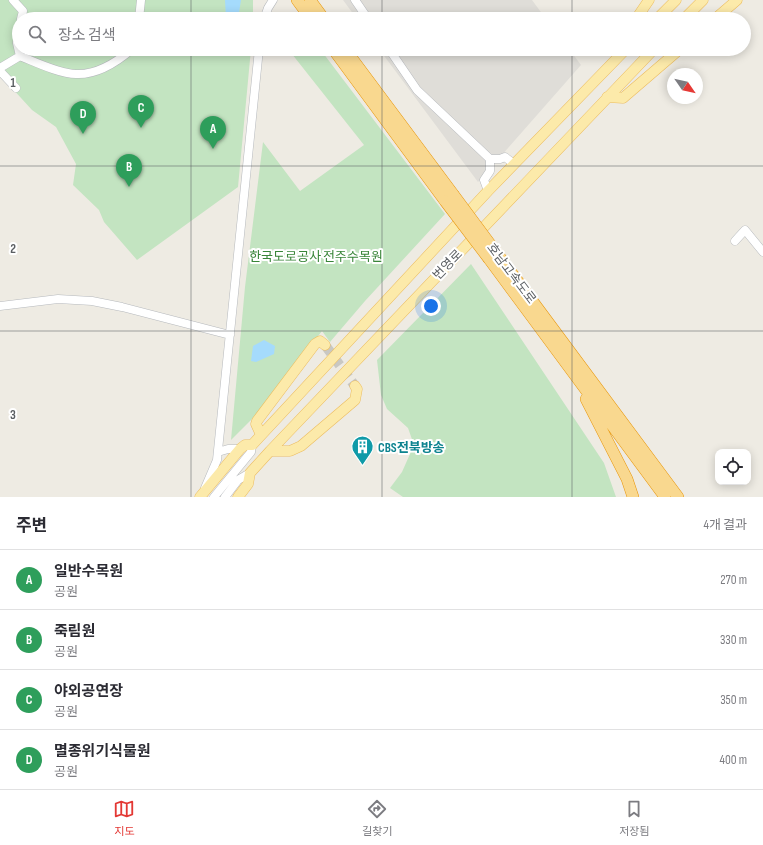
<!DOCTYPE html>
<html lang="ko">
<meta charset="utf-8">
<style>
:root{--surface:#fff;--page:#f2f2f3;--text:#2b2b33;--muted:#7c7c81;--line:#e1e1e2;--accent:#e33834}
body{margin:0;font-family:"Sofia Sans Condensed","Noto Sans KR",sans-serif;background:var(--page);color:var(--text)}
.controls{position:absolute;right:12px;bottom:12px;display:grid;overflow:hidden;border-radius:8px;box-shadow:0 2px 10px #0003}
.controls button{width:36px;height:36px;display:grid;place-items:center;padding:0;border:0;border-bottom:1px solid var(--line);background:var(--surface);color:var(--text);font:20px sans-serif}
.compass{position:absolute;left:667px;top:68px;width:36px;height:36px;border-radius:50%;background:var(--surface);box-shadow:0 2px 10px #0003;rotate:124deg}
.you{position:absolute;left:431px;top:306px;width:14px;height:14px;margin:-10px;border:3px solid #fff;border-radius:50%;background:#1a73e8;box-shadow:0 0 0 6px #1a73e833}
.badge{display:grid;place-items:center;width:26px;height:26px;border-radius:50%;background:var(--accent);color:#fff;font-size:13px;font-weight:700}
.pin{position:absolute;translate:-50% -33px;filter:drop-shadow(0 1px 2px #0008)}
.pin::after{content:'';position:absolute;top:21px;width:14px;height:12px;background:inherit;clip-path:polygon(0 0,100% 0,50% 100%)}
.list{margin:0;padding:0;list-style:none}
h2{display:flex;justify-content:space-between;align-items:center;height:52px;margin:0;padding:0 16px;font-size:17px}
h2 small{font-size:13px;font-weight:400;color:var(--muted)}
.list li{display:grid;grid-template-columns:26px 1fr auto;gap:12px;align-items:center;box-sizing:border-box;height:60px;padding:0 16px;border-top:1px solid var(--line)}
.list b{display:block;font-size:15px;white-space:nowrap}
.list p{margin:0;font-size:13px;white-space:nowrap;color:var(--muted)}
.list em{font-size:13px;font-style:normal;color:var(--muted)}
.icon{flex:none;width:22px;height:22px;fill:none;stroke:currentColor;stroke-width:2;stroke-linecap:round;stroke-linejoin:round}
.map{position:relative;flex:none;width:763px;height:497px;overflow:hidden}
.search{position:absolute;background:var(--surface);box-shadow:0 2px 10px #0003;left:12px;right:12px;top:12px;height:44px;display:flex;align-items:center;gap:10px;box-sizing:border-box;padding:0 14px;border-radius:22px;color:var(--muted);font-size:15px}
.sheet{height:292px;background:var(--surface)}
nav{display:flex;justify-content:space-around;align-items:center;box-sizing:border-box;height:56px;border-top:1px solid var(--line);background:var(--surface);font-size:11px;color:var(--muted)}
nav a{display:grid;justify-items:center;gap:2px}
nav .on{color:var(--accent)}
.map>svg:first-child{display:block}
</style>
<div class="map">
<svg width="763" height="497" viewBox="0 0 763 497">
<rect width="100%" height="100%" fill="#eeebe3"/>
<path fill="#dfddd8" d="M343,0h189l14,19h-189z
M379,49h190l12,16 -103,117z"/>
<path fill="#c3e4c1" d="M0,0h253v19h-234v30h232l-13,138 -101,73 -33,-38 -5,-12 -26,-25 3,-21 -20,-37 -24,-17 -32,-35z
M288,49h32l125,165 -80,87 -35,41 -8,-11 -63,81 -28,28 14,-153 18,-145 37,49 64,-46z
M471,264l133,199 12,34h-213l-13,-9 12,-16 12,-27 -6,-17 -21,-19 -6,-14 -4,-35z"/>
<path fill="#a5dbfc" d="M225,0h16l-3,19h-12z
M264,340l11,6 -1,8 -18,8 -5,-1 2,-15z"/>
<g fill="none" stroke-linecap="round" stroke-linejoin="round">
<path stroke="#c9c8c3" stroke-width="10" stroke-dasharray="10 5" stroke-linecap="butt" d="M325,345l30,41"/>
<defs>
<path id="minor" d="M13,0l10,11 -2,8
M355,0l13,19
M139,19l2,-19
M264,19l4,-11 5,-8
M19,31l-2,12 3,13c15,6 40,18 56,18 20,1 41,-12 56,-25
M199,49l37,2
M389,49l28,41 73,69h10l5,-2 9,7
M0,68l20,-12
M0,71l16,17
M488,191l-4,-11 6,-9v-12
M735,241l10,-11 18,22
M0,306l58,-7 34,2 30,6 108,28
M218,452l10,-3h12
M205,488l12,-28 42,-411
M214,497l37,-45 1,-7
M225,497l13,-17 12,-7"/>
<path id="major" d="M636,19l13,-19
M657,19l19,-19
M684,19l19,-19
M715,19l22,-19
M607,97l16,1 57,-49
M261,435l-5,-11 1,-3 58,-77 5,-3 5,4
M270,451h20l11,-5 54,-46 2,-11 -2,-3
M200,497l40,-48 5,-4h7l236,-254 138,-142
M238,497l10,-13 2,-11 20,-22 384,-402"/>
<path id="highway" d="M297,0l14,19
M310,0l14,19
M333,49l112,152
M345,49l108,145
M496,252l182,245
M489,259l176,238
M586,399l41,80 6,18"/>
</defs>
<use href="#minor" stroke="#b6b9bd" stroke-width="9"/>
<use href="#major" stroke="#ecbc5e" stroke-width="11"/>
<use href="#highway" stroke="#e89508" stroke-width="12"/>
<use href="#minor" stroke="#fff" stroke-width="8"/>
<use href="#major" stroke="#fceaaa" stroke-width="10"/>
<use href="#highway" stroke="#f9d88f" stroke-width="11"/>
<defs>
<path id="highway-bridge" d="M453,194l43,58
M445,201l44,58"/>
</defs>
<use href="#highway-bridge" stroke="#e89508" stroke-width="12" stroke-linecap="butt"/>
<use href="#highway-bridge" stroke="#f9d88f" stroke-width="11"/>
</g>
<path fill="none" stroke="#5b5f63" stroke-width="1" stroke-opacity="0.55" d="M191,0v19M382,0v19M572,0v19M191,49v448M382,49v448M572,49v448M0,166h763M0,331h763"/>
<defs>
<symbol id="building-pin" viewBox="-11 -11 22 30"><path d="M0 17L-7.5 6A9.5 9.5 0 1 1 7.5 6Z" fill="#0f9aa8" stroke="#fff"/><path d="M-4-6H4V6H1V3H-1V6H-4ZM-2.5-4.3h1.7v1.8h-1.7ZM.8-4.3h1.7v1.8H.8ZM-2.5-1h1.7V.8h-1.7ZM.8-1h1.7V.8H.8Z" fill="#fff"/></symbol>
</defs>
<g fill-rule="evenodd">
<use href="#building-pin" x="350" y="434" width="25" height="34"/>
</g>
<g text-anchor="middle" stroke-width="4" stroke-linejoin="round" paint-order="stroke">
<g font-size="13" fill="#398539" stroke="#fff">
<text x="316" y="261">한국도로공사 전주수목원</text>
</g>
<g font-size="13" fill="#5b5f63" stroke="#fff">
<text transform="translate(447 264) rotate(-46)" y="5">번영로</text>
<text transform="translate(512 273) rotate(53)" y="5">호남고속도로</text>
</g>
<g font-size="13" font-weight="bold" fill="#0d838f" stroke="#fff" text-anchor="start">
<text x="378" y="452">CBS전북방송</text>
</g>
</g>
<g font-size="13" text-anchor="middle" font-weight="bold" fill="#5b5f63" stroke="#fff" stroke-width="4" stroke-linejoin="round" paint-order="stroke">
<text x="13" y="87">1</text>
<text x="13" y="253">2</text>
<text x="13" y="419">3</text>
</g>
</svg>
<div class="controls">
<button><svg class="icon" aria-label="locate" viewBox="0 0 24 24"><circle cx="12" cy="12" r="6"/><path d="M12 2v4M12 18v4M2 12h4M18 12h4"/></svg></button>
</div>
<svg class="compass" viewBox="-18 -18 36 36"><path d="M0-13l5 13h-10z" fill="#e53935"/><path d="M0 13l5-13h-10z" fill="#7c7c81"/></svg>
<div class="you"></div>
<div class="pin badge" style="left:213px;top:149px;background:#2e9e5b">A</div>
<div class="pin badge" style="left:129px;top:187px;background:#2e9e5b">B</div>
<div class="pin badge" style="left:141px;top:128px;background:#2e9e5b">C</div>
<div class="pin badge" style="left:83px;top:134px;background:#2e9e5b">D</div>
<div class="search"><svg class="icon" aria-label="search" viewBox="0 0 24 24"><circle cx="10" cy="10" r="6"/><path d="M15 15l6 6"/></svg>장소 검색</div>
</div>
<section class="sheet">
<h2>주변<small>4개 결과</small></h2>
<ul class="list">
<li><span class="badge" style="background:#2e9e5b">A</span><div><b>일반수목원</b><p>공원</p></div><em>270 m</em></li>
<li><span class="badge" style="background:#2e9e5b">B</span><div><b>죽림원</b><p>공원</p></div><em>330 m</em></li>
<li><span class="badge" style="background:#2e9e5b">C</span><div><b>야외공연장</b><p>공원</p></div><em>350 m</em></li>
<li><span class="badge" style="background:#2e9e5b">D</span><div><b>멸종위기식물원</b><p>공원</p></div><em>400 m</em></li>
</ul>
</section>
<nav>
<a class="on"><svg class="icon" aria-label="map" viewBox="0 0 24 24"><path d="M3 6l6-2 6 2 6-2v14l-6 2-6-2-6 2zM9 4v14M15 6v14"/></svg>지도</a>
<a><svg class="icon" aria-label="directions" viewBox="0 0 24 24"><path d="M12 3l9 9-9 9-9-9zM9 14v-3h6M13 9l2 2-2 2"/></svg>길찾기</a>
<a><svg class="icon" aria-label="saved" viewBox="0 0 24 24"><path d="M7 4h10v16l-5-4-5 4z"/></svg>저장됨</a>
</nav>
